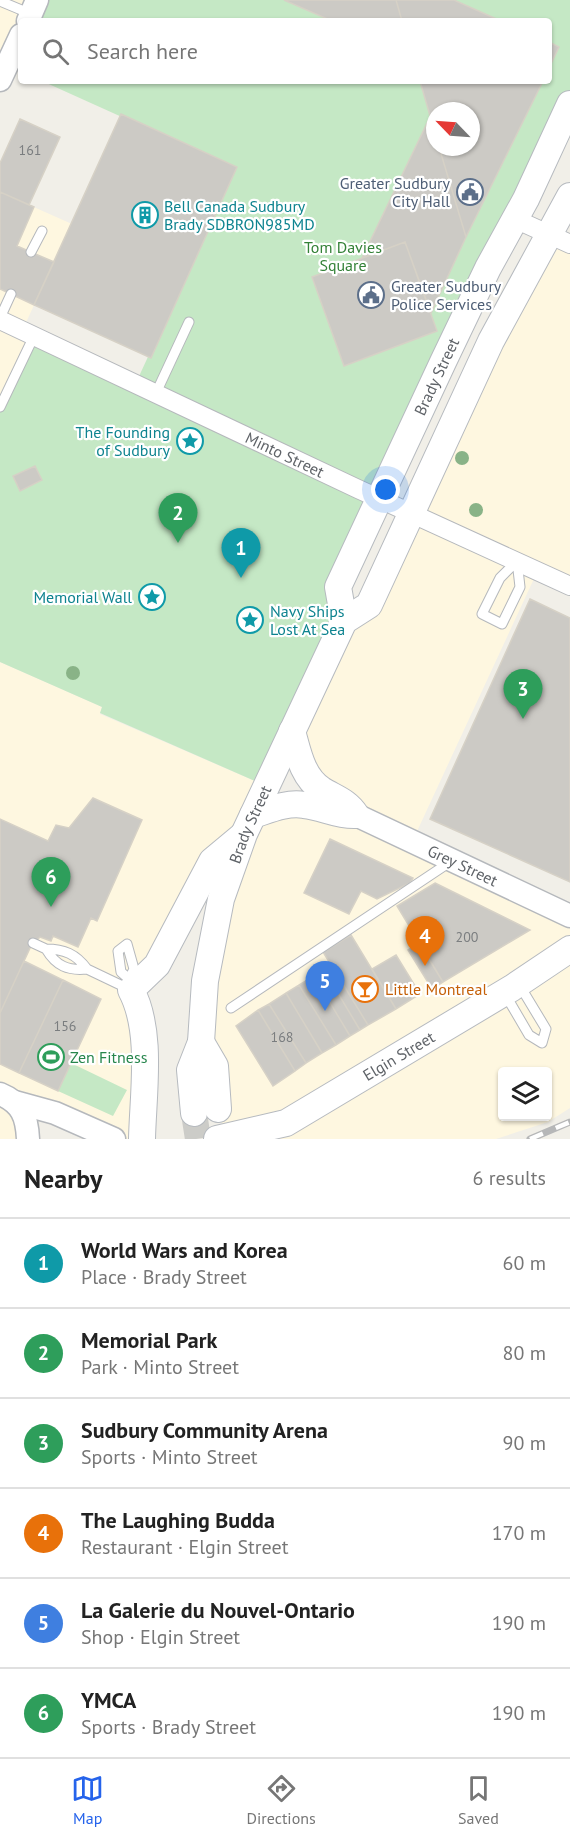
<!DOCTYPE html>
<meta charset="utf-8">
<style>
:root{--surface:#fff;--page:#f2f2f2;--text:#222;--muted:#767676;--line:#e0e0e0;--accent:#2563eb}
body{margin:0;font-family:"PT Sans",sans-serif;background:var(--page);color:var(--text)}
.controls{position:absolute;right:18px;bottom:18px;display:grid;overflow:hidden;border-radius:6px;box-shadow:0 2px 4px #0004}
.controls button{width:54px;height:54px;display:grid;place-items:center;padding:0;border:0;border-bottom:2px solid var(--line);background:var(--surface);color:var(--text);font:30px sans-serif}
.compass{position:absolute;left:426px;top:102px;width:54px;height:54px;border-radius:50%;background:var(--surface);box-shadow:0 2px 4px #0004;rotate:295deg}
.you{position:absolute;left:386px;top:490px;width:21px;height:21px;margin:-15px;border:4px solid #fff;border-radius:50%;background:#1a73e8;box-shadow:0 0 0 9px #1a73e833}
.badge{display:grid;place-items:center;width:39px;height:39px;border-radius:50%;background:var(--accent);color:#fff;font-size:20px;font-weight:700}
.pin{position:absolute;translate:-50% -50px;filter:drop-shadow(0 2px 3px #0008)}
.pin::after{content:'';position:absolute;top:32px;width:21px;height:18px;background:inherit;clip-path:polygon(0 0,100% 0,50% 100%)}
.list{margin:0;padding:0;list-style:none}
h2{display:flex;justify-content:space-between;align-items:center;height:78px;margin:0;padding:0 24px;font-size:26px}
h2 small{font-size:20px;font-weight:400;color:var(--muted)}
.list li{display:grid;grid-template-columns:39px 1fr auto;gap:18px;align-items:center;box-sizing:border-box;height:90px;padding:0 24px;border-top:2px solid var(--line)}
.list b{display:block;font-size:22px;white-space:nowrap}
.list p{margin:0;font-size:20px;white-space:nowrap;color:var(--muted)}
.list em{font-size:20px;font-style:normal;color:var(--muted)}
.icon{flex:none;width:33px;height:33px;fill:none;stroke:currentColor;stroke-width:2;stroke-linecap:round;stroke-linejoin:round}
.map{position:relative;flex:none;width:570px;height:1139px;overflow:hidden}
.search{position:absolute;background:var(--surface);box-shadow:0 2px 4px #0004;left:18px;right:18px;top:18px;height:66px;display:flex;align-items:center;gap:15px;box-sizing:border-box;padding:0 21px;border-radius:6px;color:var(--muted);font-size:22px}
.sheet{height:618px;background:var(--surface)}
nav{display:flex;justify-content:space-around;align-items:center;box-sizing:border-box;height:84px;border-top:2px solid var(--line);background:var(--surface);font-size:16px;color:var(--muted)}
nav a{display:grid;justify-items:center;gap:3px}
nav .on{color:var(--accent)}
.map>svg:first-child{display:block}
</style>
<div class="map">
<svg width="570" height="1139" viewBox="0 0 570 1139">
<rect width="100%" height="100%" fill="#f1efe8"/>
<path fill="#fef7e0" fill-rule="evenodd" d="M0,0h37l-37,77z
M0,192l72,32 -50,107 10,5 -32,68z
M551,234l19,9v341l-32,-14 -125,270 157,75v193l-22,14 -52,17h-230l-41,-3 -22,-95 43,-209 -116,157 10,150h-23l-117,-46v-431l102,45 -2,7 164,71 -13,31 70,-28 -30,-59 51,-109 28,-14zM502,1072h46v44h-46z
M0,1096l26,43h-26z"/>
<path fill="#c5e8c5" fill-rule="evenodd" d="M37,0h533v102l-234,485 6,33 -78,165 -164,-72 2,-6 -102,-45v-258l32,-68 103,49 100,-217 -193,-87h507v-60h-522zM435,111h36v36h-36z
M71,1063l56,27 -14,26 -55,-25z"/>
<path fill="#cccac5" stroke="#d6d1c6" stroke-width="1.5" d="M284,0h112l6,21h-70z
M396,0h58l47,21h-99z
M549,42l10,5 -10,21z
M420,81h123l-77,156 -27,-90h32v-36h-36v22z
M121,114l116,53 -86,191 -117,-53z
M430,117l5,16v14h4l27,90 -35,76 -26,-71 -43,16z
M20,119l40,18 -31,68 -29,-13v-29z
M0,192l34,15 -17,39 37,16 -20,43 -34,-16z
M405,242l32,89 -93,35 -32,-89z
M35,466l7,14 -22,11 -7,-15z
M530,599l40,19v264l-140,-63z
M93,798l49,22 -45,101 -6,-3 -13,29 -25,-11 -2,5 -11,-4 -9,9 -31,67v-194l48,22 8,-16 13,3z
M330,839l83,39 -3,5 -33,16 -16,-8 -12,23 -45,-21z
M435,883l95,47 -87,52 -46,-76z
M351,935l45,74 -28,16 -45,-73z
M419,943l24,39 -11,7 -24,-39z
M396,955l24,39 -24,15 -24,-40z
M24,961l39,19 -44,93 -19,-9v-51z
M332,966l36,59 -8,5 -36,-60z
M324,970l36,60 -10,6 -36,-60z
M314,976l36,60 -14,9 -37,-60z
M63,980l38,19 -43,92 -39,-18z
M299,985l37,60 -14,8 -36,-60z
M286,993l36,60 -16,10 -37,-59z
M269,1004l37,59 -11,8 -37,-61z
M258,1010l37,61 -22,15 -37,-60z"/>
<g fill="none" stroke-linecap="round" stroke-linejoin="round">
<path stroke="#ccccc8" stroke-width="26" stroke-dasharray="26 13" stroke-linecap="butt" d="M194,1113l4,26"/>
<defs>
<path id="service" d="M0,1l31,13
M31,252l11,-21
M0,318l11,-24
M156,393l33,-71
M0,407l34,-71
M517,561l3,26 -18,37 -20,-10 18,-36z
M33,943l13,6
M127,944l7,25 -5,10 -8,-7 -3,-21z
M46,949c18,0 30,5 41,20 -19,2 -31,-3 -41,-20z
M87,969l44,21
M505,994l24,41 13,8 4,-14 -26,-43
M231,1008l219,-146"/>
<g id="minor">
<path d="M515,219l55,25"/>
<path id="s1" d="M0,320l358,169 212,97"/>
</g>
<g id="tertiary">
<path d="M28,21l9,-21"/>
<path d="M0,80l21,-45"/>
<path id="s2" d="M356,815l214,101"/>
<path d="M0,1094c22,9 27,23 28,45"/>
<path d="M15,1102l40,11 59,26"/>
</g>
<g id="secondary">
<path id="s3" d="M344,621l-6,-34 105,-225 45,-94 38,-69 44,-95"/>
<path d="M253,815c16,-5 34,-13 51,-10 19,2 33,11 52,10 -9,-14 -21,-17 -34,-25 -20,-13 -24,-38 -30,-59"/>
<path d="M201,1042l14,24 3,43"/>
<path id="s4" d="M194,1113l-4,-43 11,-28 4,-61 16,-82 23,-65 100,-213 25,-16 122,-264 79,-145"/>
<path d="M142,1139c1,-46 11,-108 -11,-149l26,-25 55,-104 30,-25"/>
<path id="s5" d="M217,1139l69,-16 226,-135 58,-39"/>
</g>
</defs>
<use href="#service" stroke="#b5b8bc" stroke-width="11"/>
<use href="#minor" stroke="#b5b8bc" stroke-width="20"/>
<use href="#tertiary" stroke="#b5b8bc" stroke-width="25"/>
<use href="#secondary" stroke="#b6babf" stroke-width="28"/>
<use href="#service" stroke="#fff" stroke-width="9"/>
<use href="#minor" stroke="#fff" stroke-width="18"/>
<use href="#tertiary" stroke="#fff" stroke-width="22"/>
<use href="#secondary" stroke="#fff" stroke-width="26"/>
<defs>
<path id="rail" d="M530,1139l40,-17"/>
</defs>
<use href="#rail" stroke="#b6b7b8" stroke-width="7"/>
<use href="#rail" stroke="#fff" stroke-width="4.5" stroke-dasharray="14" stroke-linecap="butt"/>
</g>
<g fill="#89b387">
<circle cx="462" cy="458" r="7"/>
<circle cx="476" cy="510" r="7"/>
<circle cx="73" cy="673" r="7"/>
</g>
<defs>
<symbol id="civic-ring" viewBox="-11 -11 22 22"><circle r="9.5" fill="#fff" stroke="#5c6f8a" stroke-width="1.5"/><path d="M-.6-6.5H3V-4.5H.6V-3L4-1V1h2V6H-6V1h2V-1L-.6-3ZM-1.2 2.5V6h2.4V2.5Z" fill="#5c6f8a"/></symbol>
<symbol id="building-ring" viewBox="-11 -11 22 22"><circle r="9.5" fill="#fff" stroke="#0f9aa8" stroke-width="1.5"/><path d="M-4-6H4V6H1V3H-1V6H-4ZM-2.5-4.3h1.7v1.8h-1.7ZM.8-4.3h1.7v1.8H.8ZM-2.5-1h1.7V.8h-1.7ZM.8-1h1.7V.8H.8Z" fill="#0f9aa8"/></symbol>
<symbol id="sight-ring" viewBox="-11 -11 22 22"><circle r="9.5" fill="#fff" stroke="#0f9aa8" stroke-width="1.5"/><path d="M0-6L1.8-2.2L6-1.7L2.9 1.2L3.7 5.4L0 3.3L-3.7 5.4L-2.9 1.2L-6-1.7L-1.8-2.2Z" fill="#0f9aa8"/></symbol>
<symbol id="bar-ring" viewBox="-11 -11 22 22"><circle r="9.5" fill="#fff" stroke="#e8710a" stroke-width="1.5"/><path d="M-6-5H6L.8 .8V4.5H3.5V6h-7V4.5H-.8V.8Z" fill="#e8710a"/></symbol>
<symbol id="stadium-ring" viewBox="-11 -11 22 22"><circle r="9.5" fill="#fff" stroke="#2e9e5b" stroke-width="1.5"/><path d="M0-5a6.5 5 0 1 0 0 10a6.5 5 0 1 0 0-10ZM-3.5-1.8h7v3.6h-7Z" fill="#2e9e5b"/></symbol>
</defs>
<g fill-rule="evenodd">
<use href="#civic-ring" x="455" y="177" width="30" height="30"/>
<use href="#building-ring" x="130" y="200" width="30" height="30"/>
<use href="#civic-ring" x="356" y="280" width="30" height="30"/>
<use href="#sight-ring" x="175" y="426" width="30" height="30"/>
<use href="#sight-ring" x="137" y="582" width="30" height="30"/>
<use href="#sight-ring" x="235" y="605" width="30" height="30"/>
<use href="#bar-ring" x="350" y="974" width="30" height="30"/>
<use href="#stadium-ring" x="36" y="1042" width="30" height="30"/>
</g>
<g text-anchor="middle" stroke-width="4.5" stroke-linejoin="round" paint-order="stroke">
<g font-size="14" fill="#7a7d7f">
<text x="30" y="155">161</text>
<text x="467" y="942">200</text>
<text x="65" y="1031">156</text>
<text x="282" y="1042">168</text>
</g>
<g font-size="16" fill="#4e5e75" stroke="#fff" text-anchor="end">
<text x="450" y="189">Greater Sudbury<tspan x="450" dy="18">City Hall</tspan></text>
<text x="391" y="292" text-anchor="start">Greater Sudbury<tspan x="391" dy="18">Police Services</tspan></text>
</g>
<g font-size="16" fill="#0d838f" stroke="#fff" text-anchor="start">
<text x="164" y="212">Bell Canada Sudbury<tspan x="164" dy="18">Brady SDBRON985MD</tspan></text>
<text x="170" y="438" text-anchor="end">The Founding<tspan x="170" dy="18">of Sudbury</tspan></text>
<text x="132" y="603" text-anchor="end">Memorial Wall</text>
<text x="270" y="617">Navy Ships<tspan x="270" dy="18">Lost At Sea</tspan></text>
</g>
<g font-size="16" fill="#348238" stroke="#fff">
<text x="343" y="253">Tom Davies<tspan x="343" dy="18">Square</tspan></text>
</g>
<g font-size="16" fill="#5f6368" stroke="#fff">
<text dy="6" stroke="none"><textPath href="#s3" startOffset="267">Brady Street</textPath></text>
<text dy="6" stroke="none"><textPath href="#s1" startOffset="315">Minto Street</textPath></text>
<text dy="6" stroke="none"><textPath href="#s4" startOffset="298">Brady Street</textPath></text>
<text dy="6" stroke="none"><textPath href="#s2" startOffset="118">Grey Street</textPath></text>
<text dy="6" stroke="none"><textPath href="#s5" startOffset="202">Elgin Street</textPath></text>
</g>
<g font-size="16" fill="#c56008" stroke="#fff" text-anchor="start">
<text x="385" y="995">Little Montreal</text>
</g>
<g font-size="16" fill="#27864d" stroke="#fff" text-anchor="start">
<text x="70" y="1063">Zen Fitness</text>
</g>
</g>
</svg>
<div class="controls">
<button><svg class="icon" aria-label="layers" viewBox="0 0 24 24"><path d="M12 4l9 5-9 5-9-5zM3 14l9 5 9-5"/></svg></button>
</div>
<svg class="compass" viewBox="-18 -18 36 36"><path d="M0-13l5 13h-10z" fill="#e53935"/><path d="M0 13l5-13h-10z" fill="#767676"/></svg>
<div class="you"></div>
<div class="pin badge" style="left:241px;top:578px;background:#0f9aa8">1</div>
<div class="pin badge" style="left:178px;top:543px;background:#2e9e5b">2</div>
<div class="pin badge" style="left:523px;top:719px;background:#2e9e5b">3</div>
<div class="pin badge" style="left:425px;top:966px;background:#e8710a">4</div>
<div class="pin badge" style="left:325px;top:1011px;background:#3f7fe0">5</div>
<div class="pin badge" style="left:51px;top:907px;background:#2e9e5b">6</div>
<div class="search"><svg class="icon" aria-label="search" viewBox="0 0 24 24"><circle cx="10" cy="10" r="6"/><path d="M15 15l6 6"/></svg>Search here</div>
</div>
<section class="sheet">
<h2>Nearby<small>6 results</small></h2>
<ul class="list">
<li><span class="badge" style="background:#0f9aa8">1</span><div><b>World Wars and Korea</b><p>Place · Brady Street</p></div><em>60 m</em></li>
<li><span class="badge" style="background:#2e9e5b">2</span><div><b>Memorial Park</b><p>Park · Minto Street</p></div><em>80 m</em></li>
<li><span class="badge" style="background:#2e9e5b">3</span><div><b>Sudbury Community Arena</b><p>Sports · Minto Street</p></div><em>90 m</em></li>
<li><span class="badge" style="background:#e8710a">4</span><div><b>The Laughing Budda</b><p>Restaurant · Elgin Street</p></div><em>170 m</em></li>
<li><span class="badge" style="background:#3f7fe0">5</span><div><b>La Galerie du Nouvel-Ontario</b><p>Shop · Elgin Street</p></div><em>190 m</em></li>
<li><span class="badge" style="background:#2e9e5b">6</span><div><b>YMCA</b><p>Sports · Brady Street</p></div><em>190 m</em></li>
</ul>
</section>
<nav>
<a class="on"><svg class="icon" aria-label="map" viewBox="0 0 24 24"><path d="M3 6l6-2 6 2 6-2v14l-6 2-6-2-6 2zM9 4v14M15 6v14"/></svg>Map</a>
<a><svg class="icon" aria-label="directions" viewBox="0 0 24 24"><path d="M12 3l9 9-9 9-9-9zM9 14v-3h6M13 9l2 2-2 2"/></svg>Directions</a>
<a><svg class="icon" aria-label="saved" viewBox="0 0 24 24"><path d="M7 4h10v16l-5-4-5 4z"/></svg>Saved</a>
</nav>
